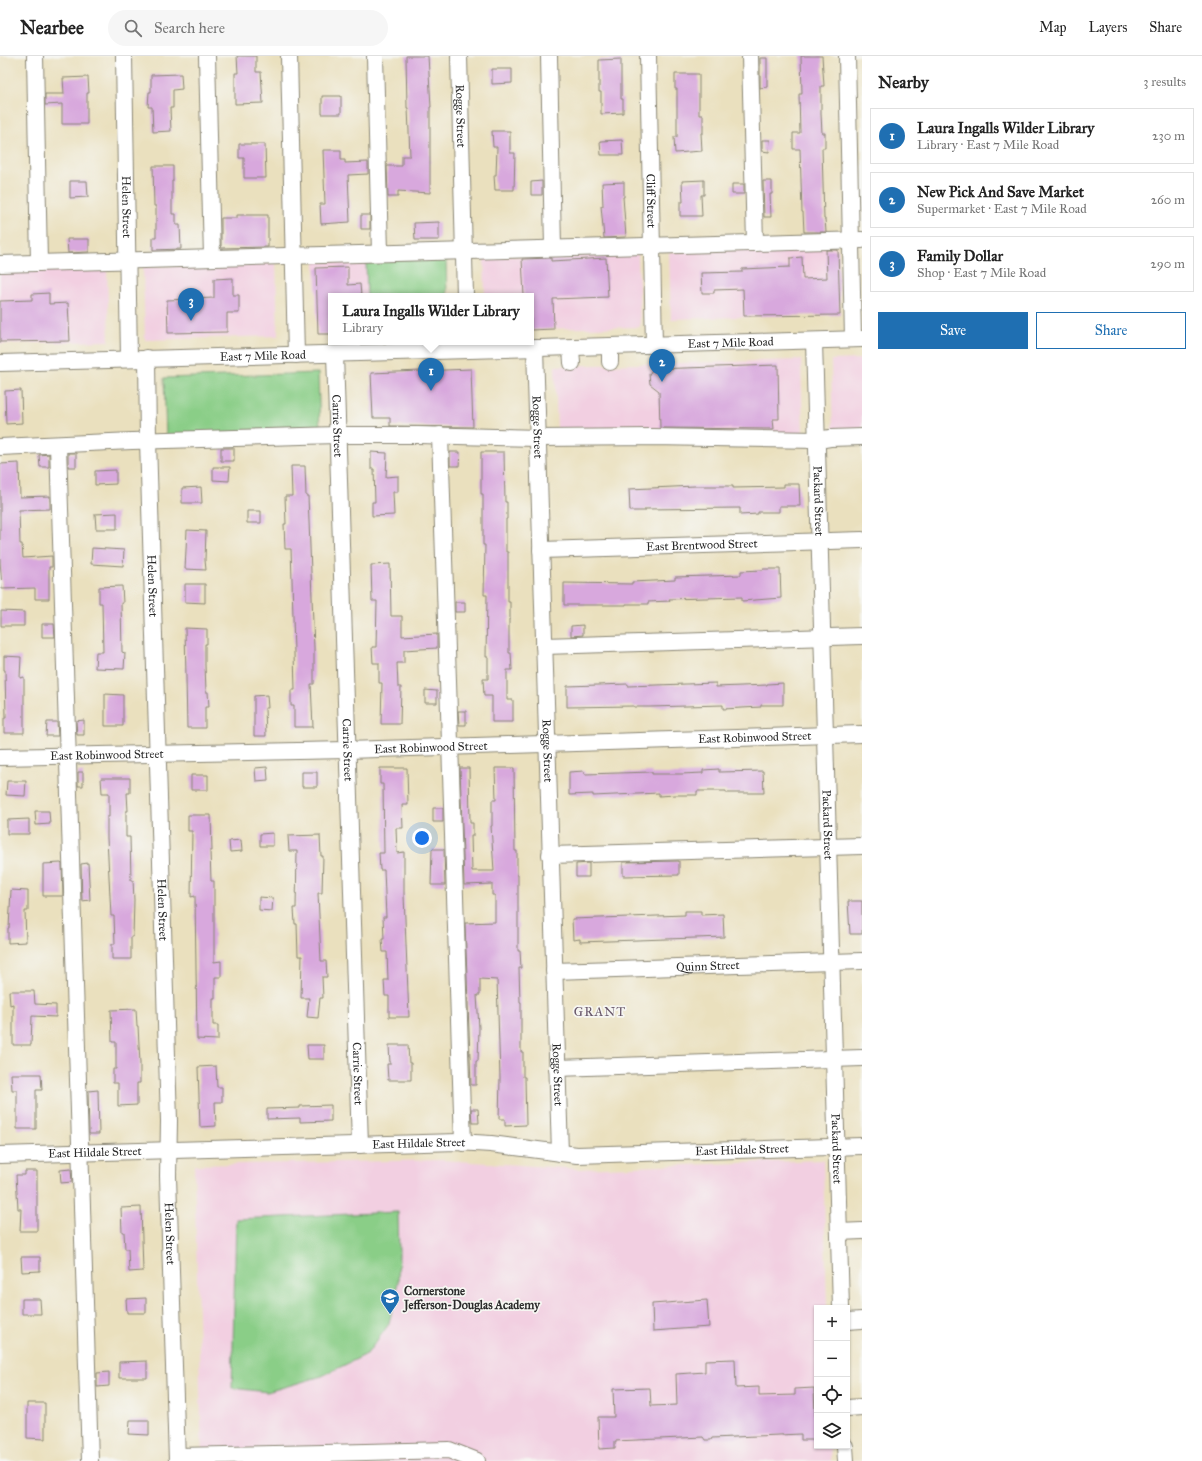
<!DOCTYPE html>
<meta charset="utf-8">
<style>
:root{--surface:#fff;--page:#f6f6f6;--text:#222;--muted:#767676;--line:#e0e0e0;--accent:#1f6fb2}
body{margin:0;font-family:"IM FELL Great Primer",serif;background:var(--page);color:var(--text)}
.controls{position:absolute;right:12px;bottom:12px;display:grid;overflow:hidden;border-radius:0px;box-shadow:0 1px 3px #0004}
.controls button{width:36px;height:36px;display:grid;place-items:center;padding:0;border:0;border-bottom:1px solid var(--line);background:var(--surface);color:var(--text);font:20px sans-serif}
.you{position:absolute;left:422px;top:782px;width:14px;height:14px;margin:-10px;border:3px solid #fff;border-radius:50%;background:#1a73e8;box-shadow:0 0 0 6px #1a73e833}
.badge{display:grid;place-items:center;width:26px;height:26px;border-radius:50%;background:var(--accent);color:#fff;font-size:13px;font-weight:700}
.pin{position:absolute;translate:-50% -33px;filter:drop-shadow(0 1px 2px #0008)}
.pin::after{content:'';position:absolute;top:21px;width:14px;height:12px;background:inherit;clip-path:polygon(0 0,100% 0,50% 100%)}
.popup{position:absolute;left:328px;top:237px;width:206px;height:52px;box-sizing:border-box;display:grid;place-content:center;border-radius:0px;background:var(--surface);filter:drop-shadow(0 1px 3px #0005);font-size:13px;white-space:nowrap;color:var(--muted)}
.popup b{font-size:15px;color:var(--text)}
.popup::after{content:'';position:absolute;left:50%;top:100%;margin-left:-8px;border:8px solid transparent;border-top-color:var(--surface)}
.list{margin:0;padding:0;list-style:none}
h2{display:flex;justify-content:space-between;align-items:center;height:52px;margin:0;padding:0 16px;font-size:17px}
h2 small{font-size:13px;font-weight:400;color:var(--muted)}
.list li{display:grid;grid-template-columns:26px 1fr auto;gap:12px;align-items:center;box-sizing:border-box;height:56px;margin:0 8px 8px;padding:0 8px;border:1px solid var(--line);border-radius:0px}
.list b{display:block;font-size:15px;white-space:nowrap}
.list p{margin:0;font-size:13px;white-space:nowrap;color:var(--muted)}
.list em{font-size:13px;font-style:normal;color:var(--muted)}
.actions{display:flex;gap:8px;padding:12px 16px}
.actions a{flex:1;padding:9px 0;border:1px solid var(--accent);border-radius:0px;text-align:center;font-size:14px;color:var(--accent)}
.actions .main{background:var(--accent);color:#fff}
.icon{flex:none;width:22px;height:22px;fill:none;stroke:currentColor;stroke-width:2;stroke-linecap:round;stroke-linejoin:round}
.map{position:relative;flex:none;width:862px;height:1405px;overflow:hidden}
header{display:flex;align-items:center;gap:24px;box-sizing:border-box;height:56px;padding:0 20px;background:var(--surface);border-bottom:1px solid var(--line)}
header strong{font-size:19px}
nav{display:flex;gap:22px;margin-inline-start:auto;font-size:14px}
.search{width:280px;height:36px;background:var(--page);display:flex;align-items:center;gap:10px;box-sizing:border-box;padding:0 14px;border-radius:22px;color:var(--muted);font-size:15px}
main{display:flex}
aside{flex:1;background:var(--surface)}
.map>svg:first-child{display:block}
</style>
<header>
<strong>Nearbee</strong>
<div class="search"><svg class="icon" aria-label="search" viewBox="0 0 24 24"><circle cx="10" cy="10" r="6"/><path d="M15 15l6 6"/></svg>Search here</div>
<nav><a>Map</a><a>Layers</a><a>Share</a></nav>
</header>
<main>
<div class="map">
<svg width="862" height="1405" viewBox="0 0 862 1405">
<rect width="100%" height="100%" fill="#f6f6f2"/>
<filter id="ink" filterUnits="userSpaceOnUse"><feTurbulence type="fractalNoise" baseFrequency=".025" numOctaves="2"/><feDisplacementMap in="SourceGraphic" scale="8" xChannelSelector="R" yChannelSelector="G"/><feConvolveMatrix kernelMatrix="1 2 1 2 8 2 1 2 1" color-interpolation-filters="sRGB"/></filter>
<filter id="wash" filterUnits="userSpaceOnUse"><feTurbulence type="fractalNoise" baseFrequency=".012" numOctaves="4" result="noise"/><feDisplacementMap in="SourceGraphic" scale="16" xChannelSelector="R" yChannelSelector="G"/><feGaussianBlur stdDeviation="0.9" result="paint"/><feColorMatrix in="noise" values="0 0 0 0 0 0 0 0 0 0 0 0 0 0 0 0 0 1.4 0 .05"/><feComposite in="paint" operator="in"/></filter>
<g filter="url(#wash)">
<rect width="100%" height="100%" fill="#eae0be"/>
<path fill="#f2cfe1" d="M837,191l2,67 -168,5 -2,-67z
M638,198l2,73 -109,2v-33h-46l-1,-39z
M366,204l1,36h-36v38l-14,1 -2,-73z
M276,207l2,73 -133,4 -2,-73z
M107,210l2,75 -109,3v-75z
M862,303v74l-29,1 -2,-74z
M801,304l2,76 -246,-5 -2,-65z
M442,1104l137,9 244,-9 4,148h-10v138h13l1,15h-629l-8,-296z"/>
<path fill="#8ace87" stroke="#5a7c59" d="M446,202l1,38h-80l-1,-36z
M318,317l2,60 -154,5 -2,-60z
M398,1156l1,41 -1,29 -9,42 -22,30 -45,22 -55,16 -35,-4 4,-169z"/>
<g id="blocks">
<path fill="#d8a8dd" d="M237,0h19v16h5l2,31 -28,1v-31h3z
M406,0h22l3,51h-1v86l-32,-2v6h-10l-1,-31h15v-10h8l-2,-48h-1z
M801,0h21l2,30h-3v28l1,19h3v15h-3l2,71h1l1,13h-22l-1,-20h-1l-2,-63h-7v-16h7l-1,-39h3z
M760,2h7v29l-7,1z
M621,3v40h2v14l-22,1v-22h-2v-32z
M492,13h20v14l-20,1z
M181,18l1,15 -9,1v18h-3l1,23 -18,1 -1,-25h-4l1,-15h2v-17z
M675,18h24v41h4v18h-2l1,18 -27,2 -1,-16h3v-48h-2z
M88,21l1,16h-2v31h-25v-20l-17,1v-11h19l-1,-16z
M322,40h19v18h-19z
M492,75h18v22h5l-1,37h-19l-1,-15h2l1,-28h-4z
M622,84l1,15h-22l-1,-14z
M762,84h8l-1,12 -7,-1z
M239,88h26l1,34h-22v-20h-5z
M323,94h18v10h4v3l23,-1v12l-20,1 2,47 -29,2 -1,-20h5z
M153,110h20v15h-1v33h4v11h4l1,24 -28,1v-13h3v-31h-2z
M704,124v15h-3l1,21h-22v-14h3l-1,-21z
M70,125h17l1,16 -18,1z
M542,125v14h-11v-13z
M763,125h9v13h-2l1,23h-7z
M624,126v15h-1l3,40 -22,1 -3,-32h2l-1,-23z
M732,128h12v10h-12z
M237,159h31v32l-47,1v-30h16z
M361,159h9v14h-9z
M439,166v18h-24l-1,-17z
M67,183h22v13l-21,1z
M826,194h12l2,65 -96,1 -1,-27 -29,1v3h-12l-1,-20 41,-1v-3l48,-2v-9l12,-1 1,22 24,-1z
M551,202v3l55,-3 2,39 -55,2 1,30 -23,1v-34h-7l-2,-37z
M348,211v18l12,-1 1,12h-30v38h-13l-2,-66z
M233,222v17h6v18h-12v19l-59,1 -1,-33 47,-2v-19z
M49,237v11l19,-1 2,38 -70,1v-41l32,-1v-6z
M778,309l1,54h-6l1,10 -114,-1 -1,-37 -9,-7 -1,-10 4,-5z
M471,313l2,58 -83,-1v-8h-17l-2,-45z
M21,334l1,33 -16,1 -1,-33z
M221,392h13v13h-13z
M371,396l16,1 -1,24 12,-1v16h-5l1,23 -22,1v-14h3l-1,-33h-3z
M450,396h10l-1,14h-9z
M481,396h23l1,50h2v17h-1v33h2v50h2v17h-1v34h2l1,17h-5v30h6v22h-21v-26h-8l-1,-17h5v-22h-2l1,-62h-3l1,-50h-2v-51h-2z
M68,397h8v14h-8z
M49,398v13h-9l-1,-12z
M19,407l1,34 30,-1v13l-31,1 1,34h2l1,14 29,-2v11h-3v32h-14v-11l-33,1 -2,-29v-96z
M291,410h14l1,30h2l6,152v36h-3l2,43h-19v-21h-3v-16h4l-3,-110 -1,-31h-6l-1,-25h2l-1,-28h7z
M213,411h17l-1,14 -16,-1z
M116,414v14l-21,1v-14z
M784,428h15l1,22h-21v6h-21v2l-18,1v-7l-95,1v2h-15l-1,-22 66,-3h38v2l51,-1z
M201,431l1,16h-20v-15z
M247,455h14v12h-14z
M117,457v16h-21l-1,-15z
M187,474l19,1 -1,29 1,10 -21,-1z
M92,492l32,2 -1,16 -32,-2z
M390,508l1,52h11v20l35,-2v14l-33,2v13h-7l1,24h3l-1,37h-19l1,-41h-3v-20h-6l-1,-16h4l1,-46h-5l-1,-36z
M763,513h17l1,29 -39,3v-4l-73,2 1,2 -22,1v2h-22v1h-62v-22l68,1v-2l43,-2v-3l66,-2v-4l22,-1z
M185,528h20v19l-20,-1z
M122,530l1,17h-2l1,49 3,1 -1,16 -29,-1 1,-16h7l-1,-49h-3v-16z
M455,546h10v10h-10z
M1,555l23,1v14h-23z
M42,568h12l1,13h-13z
M583,569v10l-12,1v-10z
M185,572l22,1v15h-2v21l1,27h2l1,15h-4v21h-18z
M4,600l17,1 -1,21 4,-1v56h-20v-15h2l-1,-48h-1z
M716,627v4l51,-2v-1l16,-1v22h-22v2l-38,2v-4l-73,2h-16v-1l-67,1v-21l61,-2v2l28,-1z
M425,634l12,1v12h-12z
M105,638l18,1v31h-18z
M267,639l1,13h-3l1,28h-12v-40z
M458,655h8v14h-7z
M84,664v15h-7l-1,-14z
M47,666h10l1,14h-12z
M267,711l1,13 -12,1 -1,-13z
M380,712h27l1,37h-6l1,23h-7l1,25 7,-1v43l5,122h-20v-21h-4l-1,-16h4l-1,-28h-4l-1,-13h2l-1,-22h3l-2,-47h-4l-1,-17h5l-1,-69h-3z
M460,712h9l1,55h3v13h-2l1,35h22l-3,-45h1v-26h4l-1,-32h19l1,83h2v24h1v76h2l1,17h-2l1,34h1v50h2v25h2l1,48 -21,1v-7h-6l1,-41 -3,-98 -17,-1v16h-3l2,33 -1,33h-2v24h-5l-6,-162 30,-1v-27h-3v-11l-28,1z
M719,713v3l44,-1 1,22h-38v-2h-29v4h-22l-16,1v-3l-66,3v-2l-24,1v-23l15,-1 1,3 67,-2v2h29l22,-1v-3z
M78,716h5v14h-5z
M302,716h15v15h-15z
M191,719h17v15h-17z
M101,722h29v15h-3l1,18h-2v26h4l1,43h2l1,20 -1,37h-2v22h-19v-15h3l-1,-28h-3l-4,-78v-21h2v-24h-7z
M7,725h19l-1,15 -19,-1z
M433,752h10v14h-10z
M35,755h14l1,13 -14,1z
M188,759h23l1,36h-2l1,30h3v81l7,-1v16h-6v21h-2v27h5v15l-21,-1 -2,-143 -4,1 1,-66h-4z
M29,763v15h-22v-14z
M273,777v13h-13v-12z
M320,779l1,21h2l-1,37h-4l3,68h5l1,16h-5l1,21h-3l-2,20 -11,-1 2,-19h-8l1,-42h-4l-1,-32h-2l-1,-16h2l1,-57h-8l-1,-15z
M241,784l1,11 -12,1 -1,-11z
M432,793h12l1,36h-14z
M679,805v14l-56,1v-14z
M61,807l1,1 1,32h-20v-32z
M88,807l2,37 -8,1 -1,-37z
M589,807v14h-13v-13z
M11,834l17,1v20h-3l1,31 -18,1v-15h1z
M259,841l14,1 -1,13 -13,-1z
M848,845h14v33h-12z
M685,855h16v4l22,-1 1,23 -144,5v-3l-7,1 -1,-21 113,-4z
M9,935h25l1,13 21,1v12l-24,-1 -1,29h-18v-41l-3,1z
M136,953l1,17h1l2,37v20h-3v22l-19,1v-23h-5v-14h3v-27h-4l-1,-32z
M307,989h17v14h-16z
M389,989h19l1,18h2v17h-23l-1,-16h3z
M216,1010l1,21h5v15h-7l1,24 -16,1 -2,-60z
M11,1018h30l1,16h-6v39h-19v-39h-5z
M98,1034l1,44h-10l-1,-43z
M331,1049v16l-31,1v-4l-33,1v-10l33,-1v-2z
M471,1053h7l1,14h-7z
M71,1113l1,13 -11,1 -1,-13z
M25,1115h12v60h-17l1,-22h-3l-2,-34h9z
M141,1151l2,64 -14,1 -1,-23h-3l-1,-17h-2l-1,-24z
M21,1201h19v14l-18,1z
M146,1242v15h-19l-1,-14z
M22,1243h18l1,15h-19z
M707,1244l2,27 -56,4 -1,-27z
M735,1303l1,29 23,-1v9l36,-1v-6l19,-1 2,52h-15v-6l-89,4 -1,2h-6l-2,-3 -88,4v7l-16,1 -1,-32h16l-1,-28 37,-1 1,18 26,-1 -1,-31 29,-2v-12z
M147,1305v17h-28v-16z
M109,1316v14l-12,1v-14z
M27,1347h18v36l-18,-1z
M130,1364h19v15l-20,-1z"/>
</g>
</g>
<g filter="url(#ink)">
<use href="#blocks" fill-opacity="0" stroke="#8a8674" stroke-width="1"/>
<g fill="none" stroke-linecap="round" stroke-linejoin="round">
<defs>
<g id="minor">
<path d="M35,0l4,207"/>
<path id="s1" d="M124,0l5,303"/>
<path d="M207,0l5,202"/>
<path d="M289,0l7,299"/>
<path d="M375,0l5,197"/>
<path id="s2" d="M459,0l6,240"/>
<path d="M549,0l4,192"/>
<path id="s3" d="M648,0l6,289"/>
<path d="M750,0l5,187"/>
<path d="M847,0l6,283"/>
<path d="M0,208l862,-24"/>
<path id="s4" d="M814,285l27,967"/>
<path d="M610,291v15"/>
<path id="s5" d="M535,292l25,805"/>
<path d="M571,292l1,15"/>
<path id="s6" d="M335,298l25,791"/>
<path id="s7" d="M147,302l1,83 21,680 -1,55 9,285"/>
<path id="s8" d="M0,307l862,-24"/>
<path d="M440,379l23,708"/>
<path d="M58,389l32,1016"/>
<path d="M0,391l132,-6 205,-6h81l120,3 115,-1 165,3 12,-2 32,-1"/>
<path id="s9" d="M541,494l321,-10"/>
<path d="M544,590l318,-10"/>
<path id="s10" d="M0,701l347,-7 515,-16"/>
<path d="M550,799l312,-9"/>
<path id="s11" d="M554,915l308,-10"/>
<path d="M557,1012l305,-10"/>
<path id="s12" d="M0,1099l458,-13 33,2 86,11 285,-9"/>
<path d="M839,1176l23,-1"/>
<path d="M847,1265l15,-1"/>
<path d="M847,1352l15,-1"/>
<path d="M845,1390l1,15"/>
<path d="M324,1397l125,-3 28,11"/>
<path d="M177,1400l147,-3v8"/>
</g>
</defs>
<use href="#minor" stroke="#8a8674" stroke-width="18"/>
<use href="#minor" stroke="#fff" stroke-width="16"/>
</g>
</g>
<defs>
<symbol id="school-pin" viewBox="-11 -11 22 30"><path d="M0 17L-7.5 6A9.5 9.5 0 1 1 7.5 6Z" fill="#1f6fb2" stroke="#f6f6f2"/><path d="M0-5L7-2L0 1L-7-2ZM-4 1L0 2.5L4 1V4Q0 6-4 4Z" fill="#fff"/></symbol>
</defs>
<g fill-rule="evenodd">
<use href="#school-pin" x="379" y="1231" width="22" height="30"/>
</g>
<g text-anchor="middle" stroke-width="3.5" stroke-linejoin="round" paint-order="stroke">
<g font-size="12" fill="#2b2b2b" stroke="#f6f6f2">
<text dy="4" stroke="none"><textPath href="#s2" startOffset="60">Rogge Street</textPath></text>
<text dy="4" stroke="none"><textPath href="#s3" startOffset="145">Cliff Street</textPath></text>
<text dy="4" stroke="none"><textPath href="#s1" startOffset="151">Helen Street</textPath></text>
<text dy="4" stroke="none"><textPath href="#s8" startOffset="731">East 7 Mile Road</textPath></text>
<text dy="4" stroke="none"><textPath href="#s8" startOffset="263">East 7 Mile Road</textPath></text>
<text dy="4" stroke="none"><textPath href="#s6" startOffset="72">Carrie Street</textPath></text>
<text dy="4" stroke="none"><textPath href="#s5" startOffset="79">Rogge Street</textPath></text>
<text dy="4" stroke="none"><textPath href="#s4" startOffset="160">Packard Street</textPath></text>
<text dy="4" stroke="none"><textPath href="#s9" startOffset="161">East Brentwood Street</textPath></text>
<text dy="4" stroke="none"><textPath href="#s7" startOffset="228">Helen Street</textPath></text>
<text dy="4" stroke="none"><textPath href="#s10" startOffset="755">East Robinwood Street</textPath></text>
<text dy="4" stroke="none"><textPath href="#s10" startOffset="431">East Robinwood Street</textPath></text>
<text dy="4" stroke="none"><textPath href="#s6" startOffset="396">Carrie Street</textPath></text>
<text dy="4" stroke="none"><textPath href="#s5" startOffset="403">Rogge Street</textPath></text>
<text dy="4" stroke="none"><textPath href="#s10" startOffset="107">East Robinwood Street</textPath></text>
<text dy="4" stroke="none"><textPath href="#s4" startOffset="484">Packard Street</textPath></text>
<text dy="4" stroke="none"><textPath href="#s7" startOffset="552">Helen Street</textPath></text>
<text dy="4" stroke="none"><textPath href="#s11" startOffset="154">Quinn Street</textPath></text>
<text dy="4" stroke="none"><textPath href="#s6" startOffset="720">Carrie Street</textPath></text>
<text dy="4" stroke="none"><textPath href="#s5" startOffset="727">Rogge Street</textPath></text>
<text dy="4" stroke="none"><textPath href="#s12" startOffset="419">East Hildale Street</textPath></text>
<text dy="4" stroke="none"><textPath href="#s4" startOffset="808">Packard Street</textPath></text>
<text dy="4" stroke="none"><textPath href="#s12" startOffset="743">East Hildale Street</textPath></text>
<text dy="4" stroke="none"><textPath href="#s12" startOffset="95">East Hildale Street</textPath></text>
<text dy="4" stroke="none"><textPath href="#s7" startOffset="876">Helen Street</textPath></text>
</g>
<g font-size="12" font-weight="bold" fill="#2b2b2b" stroke="#f6f6f2" text-anchor="start">
<text x="404" y="1239">Cornerstone<tspan x="404" dy="14">Jefferson-Douglas Academy</tspan></text>
</g>
<g font-size="13" letter-spacing="1" fill="#685769" stroke="#f6f6f2">
<text x="600" y="960">GRANT</text>
</g>
</g>
</svg>
<div class="controls">
<button>+</button>
<button>−</button>
<button><svg class="icon" aria-label="locate" viewBox="0 0 24 24"><circle cx="12" cy="12" r="6"/><path d="M12 2v4M12 18v4M2 12h4M18 12h4"/></svg></button>
<button><svg class="icon" aria-label="layers" viewBox="0 0 24 24"><path d="M12 4l9 5-9 5-9-5zM3 14l9 5 9-5"/></svg></button>
</div>
<div class="you"></div>
<div class="pin badge" style="left:431px;top:335px">1</div>
<div class="popup"><b>Laura Ingalls Wilder Library</b>Library</div>
<div class="pin badge" style="left:662px;top:326px">2</div>
<div class="pin badge" style="left:191px;top:265px">3</div>
</div>
<aside>
<h2>Nearby<small>3 results</small></h2>
<ul class="list">
<li><span class="badge">1</span><div><b>Laura Ingalls Wilder Library</b><p>Library · East 7 Mile Road</p></div><em>230 m</em></li>
<li><span class="badge">2</span><div><b>New Pick And Save Market</b><p>Supermarket · East 7 Mile Road</p></div><em>260 m</em></li>
<li><span class="badge">3</span><div><b>Family Dollar</b><p>Shop · East 7 Mile Road</p></div><em>290 m</em></li>
</ul>
<div class="actions"><a class="main">Save</a><a>Share</a></div>
</aside>
</main>
